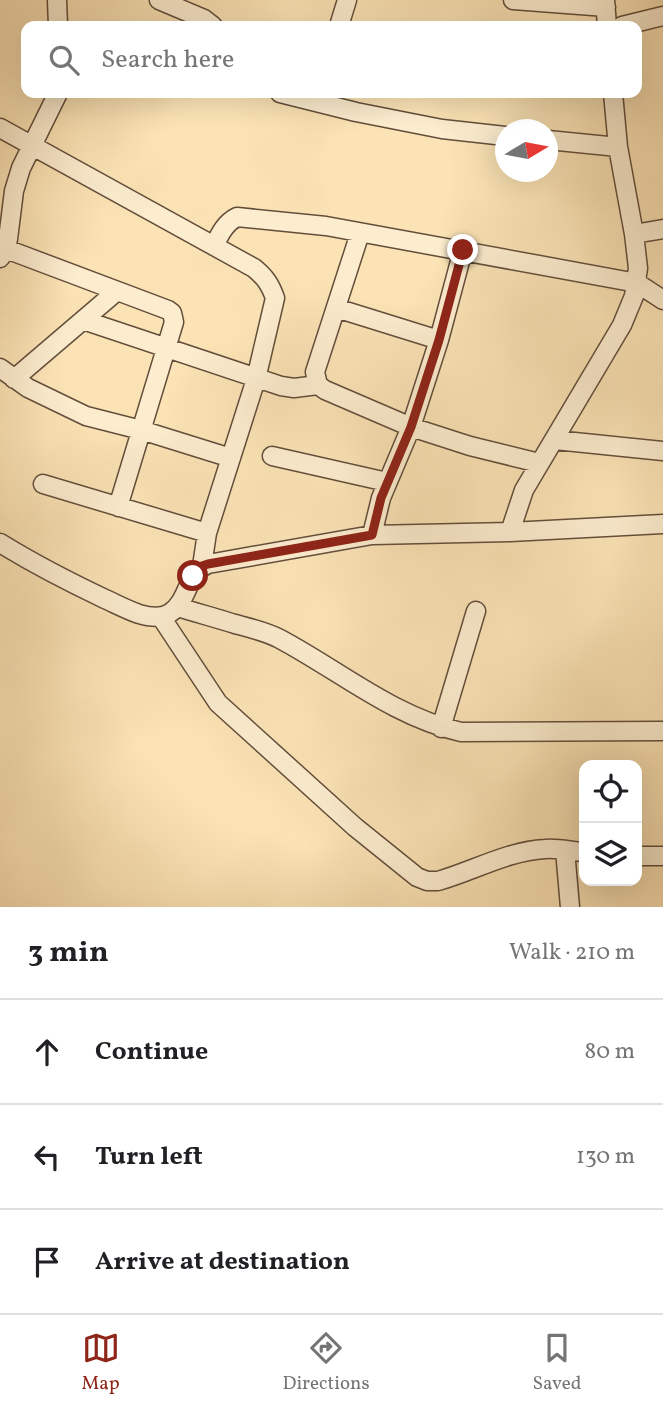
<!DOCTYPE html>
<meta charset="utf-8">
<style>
:root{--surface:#fff;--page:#f2f2f2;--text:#202124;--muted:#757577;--line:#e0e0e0;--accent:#8f2418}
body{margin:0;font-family:Vollkorn,serif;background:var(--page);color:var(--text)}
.controls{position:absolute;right:21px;bottom:21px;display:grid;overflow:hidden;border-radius:14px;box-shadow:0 7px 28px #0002}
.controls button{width:63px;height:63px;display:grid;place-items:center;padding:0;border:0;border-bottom:2px solid var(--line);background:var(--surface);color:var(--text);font:35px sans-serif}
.compass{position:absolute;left:495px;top:119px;width:63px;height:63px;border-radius:50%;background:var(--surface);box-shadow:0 7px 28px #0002;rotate:80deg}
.stop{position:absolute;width:21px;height:21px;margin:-16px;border:5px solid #8f2418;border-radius:50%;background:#fff}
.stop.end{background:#8f2418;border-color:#fff;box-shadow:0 2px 7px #0008}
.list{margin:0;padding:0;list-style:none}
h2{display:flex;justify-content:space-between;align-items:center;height:91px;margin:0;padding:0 28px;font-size:30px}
h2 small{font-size:23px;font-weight:400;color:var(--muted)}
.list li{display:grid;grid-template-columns:46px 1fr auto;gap:21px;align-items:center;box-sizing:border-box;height:105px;padding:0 28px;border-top:2px solid var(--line)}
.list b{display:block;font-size:26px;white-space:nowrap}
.list em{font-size:23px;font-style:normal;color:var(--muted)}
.icon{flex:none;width:38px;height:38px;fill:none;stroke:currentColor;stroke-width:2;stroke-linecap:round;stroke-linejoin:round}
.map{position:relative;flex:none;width:663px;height:907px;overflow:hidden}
.search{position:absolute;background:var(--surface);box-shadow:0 7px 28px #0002;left:21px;right:21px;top:21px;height:77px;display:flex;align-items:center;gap:18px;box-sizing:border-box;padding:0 24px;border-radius:14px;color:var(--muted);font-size:26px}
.sheet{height:406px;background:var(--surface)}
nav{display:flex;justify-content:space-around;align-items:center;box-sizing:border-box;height:98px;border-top:2px solid var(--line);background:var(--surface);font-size:19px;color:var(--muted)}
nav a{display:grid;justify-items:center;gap:4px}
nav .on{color:var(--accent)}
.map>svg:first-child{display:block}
</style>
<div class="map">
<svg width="663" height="907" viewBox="0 0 663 907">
<rect width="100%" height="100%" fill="#fbe3b5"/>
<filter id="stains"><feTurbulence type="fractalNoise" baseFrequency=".00286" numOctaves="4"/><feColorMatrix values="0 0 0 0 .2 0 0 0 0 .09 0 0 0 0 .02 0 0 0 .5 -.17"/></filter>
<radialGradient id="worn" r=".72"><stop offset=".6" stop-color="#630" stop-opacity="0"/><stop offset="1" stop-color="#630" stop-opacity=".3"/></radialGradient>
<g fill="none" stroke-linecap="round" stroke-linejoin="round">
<defs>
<path id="minor" d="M57,0l1,26
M159,0l45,19 9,7
M513,0l93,7
M605,0l2,26
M339,26l8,-26
M622,26l41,-10
M280,93l76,19 86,17 63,7
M0,128l254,140c11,9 16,16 21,30l-19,81 -49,154 -5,33
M548,140l70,7
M360,233l-45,139 3,13 7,5 86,37 59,19 69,17
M634,234l29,-5
M214,246c6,-12 11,-23 23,-29l89,9 311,57 26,17
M6,249l162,61 4,3 2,9 -56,185
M0,258l6,-9 2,-10 6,-48 7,-23 37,-75
M336,308l103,32
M83,320l198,66 13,2 24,-3
M0,368l28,20 58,28 55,14 90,28
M14,379l103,-88
M555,440l108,11
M272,456l115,26
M43,484l164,49
M510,532l14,-42 98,-165 12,-29 4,-28 -4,-34 -16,-87 -5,-54
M372,535l9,-37 30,-71 28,-87 24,-90
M0,543c34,21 69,39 105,56 11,5 22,11 34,15 10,3 22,5 31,-1 19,-12 16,-40 38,-49l164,-29 138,-3 153,-8
M178,607c19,6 38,11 57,17 15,4 32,8 45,15 60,32 114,78 181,93l202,-1
M161,617l57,86 137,124 62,50 10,4h11c35,-10 70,-30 107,-32 13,-1 26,2 39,3
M441,728l35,-117
M565,850l5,57
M637,856h26"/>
</defs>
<use href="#minor" stroke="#634e3c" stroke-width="21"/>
<use href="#minor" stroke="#fcedcf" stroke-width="18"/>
</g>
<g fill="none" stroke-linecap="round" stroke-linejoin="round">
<path stroke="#8f2418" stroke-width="9" d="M193,576l9,-10 6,-2 164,-29 9,-37 30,-71 28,-87 24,-90"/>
</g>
<rect width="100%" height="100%" filter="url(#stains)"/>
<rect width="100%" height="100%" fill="url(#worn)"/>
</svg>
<div class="controls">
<button><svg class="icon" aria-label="locate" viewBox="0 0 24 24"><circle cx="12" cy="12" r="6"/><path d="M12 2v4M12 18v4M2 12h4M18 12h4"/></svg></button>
<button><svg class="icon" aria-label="layers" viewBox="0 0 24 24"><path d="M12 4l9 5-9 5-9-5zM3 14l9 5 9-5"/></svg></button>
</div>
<svg class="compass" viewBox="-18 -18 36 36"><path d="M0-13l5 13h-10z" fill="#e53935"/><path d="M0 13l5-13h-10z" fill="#757577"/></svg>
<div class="stop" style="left:193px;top:576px"></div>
<div class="stop end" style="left:463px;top:250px"></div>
<div class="search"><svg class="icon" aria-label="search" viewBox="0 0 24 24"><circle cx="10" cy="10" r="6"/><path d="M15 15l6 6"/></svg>Search here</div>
</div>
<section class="sheet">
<h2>3 min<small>Walk · 210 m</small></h2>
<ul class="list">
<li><svg class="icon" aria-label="ahead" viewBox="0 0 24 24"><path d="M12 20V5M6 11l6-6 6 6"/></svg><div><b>Continue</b></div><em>80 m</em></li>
<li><svg class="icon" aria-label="left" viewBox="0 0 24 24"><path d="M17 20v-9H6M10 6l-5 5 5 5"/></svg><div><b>Turn left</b></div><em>130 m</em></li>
<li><svg class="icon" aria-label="arrive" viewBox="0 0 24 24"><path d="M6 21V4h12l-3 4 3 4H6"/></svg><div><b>Arrive at destination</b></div></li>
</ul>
</section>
<nav>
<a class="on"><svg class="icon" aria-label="map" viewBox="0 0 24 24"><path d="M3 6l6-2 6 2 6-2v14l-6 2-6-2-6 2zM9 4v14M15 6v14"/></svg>Map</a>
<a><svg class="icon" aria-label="directions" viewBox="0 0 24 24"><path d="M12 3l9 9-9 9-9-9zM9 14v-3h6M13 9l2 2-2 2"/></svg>Directions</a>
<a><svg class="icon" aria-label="saved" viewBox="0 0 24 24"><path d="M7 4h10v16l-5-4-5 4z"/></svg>Saved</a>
</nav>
